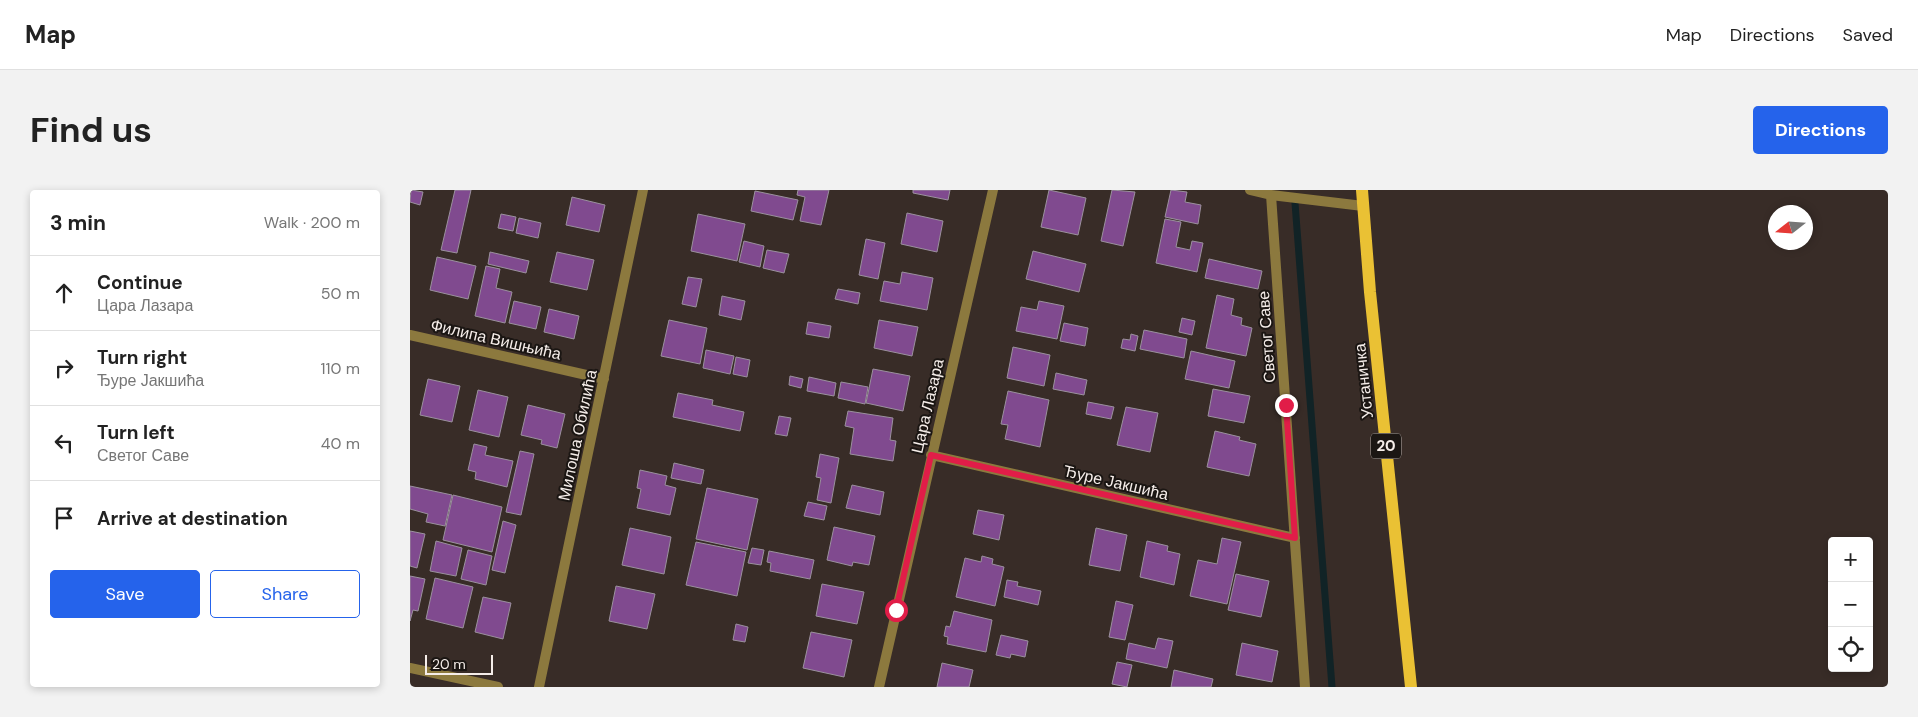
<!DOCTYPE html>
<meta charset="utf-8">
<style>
:root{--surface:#fff;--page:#f2f2f2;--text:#222;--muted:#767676;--line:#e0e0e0;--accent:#2563eb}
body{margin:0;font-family:"DM Sans",sans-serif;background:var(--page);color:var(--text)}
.controls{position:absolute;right:15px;bottom:15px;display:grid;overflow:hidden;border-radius:5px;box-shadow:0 2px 8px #0003}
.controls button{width:45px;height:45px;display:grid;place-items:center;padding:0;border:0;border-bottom:1px solid var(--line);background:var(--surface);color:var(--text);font:25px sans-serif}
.compass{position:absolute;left:1358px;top:15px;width:45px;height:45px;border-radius:50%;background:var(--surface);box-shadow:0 2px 8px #0003;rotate:253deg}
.scale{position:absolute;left:15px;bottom:12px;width:68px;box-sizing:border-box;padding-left:5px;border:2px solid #f5ede9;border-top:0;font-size:14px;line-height:18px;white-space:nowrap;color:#f5ede9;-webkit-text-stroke:4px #1b1613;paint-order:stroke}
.stop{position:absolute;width:15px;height:15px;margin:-11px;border:4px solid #e11d48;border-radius:50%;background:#fff}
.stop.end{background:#e11d48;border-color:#fff;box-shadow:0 1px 5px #0008}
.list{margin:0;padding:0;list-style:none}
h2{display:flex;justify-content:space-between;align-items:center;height:65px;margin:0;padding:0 20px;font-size:21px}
h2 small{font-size:16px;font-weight:400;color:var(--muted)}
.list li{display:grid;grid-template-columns:32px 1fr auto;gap:15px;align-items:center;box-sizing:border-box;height:75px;padding:0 20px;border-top:1px solid var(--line)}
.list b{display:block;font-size:19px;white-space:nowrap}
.list p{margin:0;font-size:16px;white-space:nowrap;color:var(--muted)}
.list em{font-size:16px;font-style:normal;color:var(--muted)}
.actions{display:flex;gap:10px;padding:15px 20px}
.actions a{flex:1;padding:11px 0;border:1px solid var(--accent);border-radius:5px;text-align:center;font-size:18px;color:var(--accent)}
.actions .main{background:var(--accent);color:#fff}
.icon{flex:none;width:28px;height:28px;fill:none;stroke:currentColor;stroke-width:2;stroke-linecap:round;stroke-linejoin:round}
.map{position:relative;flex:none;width:1478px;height:497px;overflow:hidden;border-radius:5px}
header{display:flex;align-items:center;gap:30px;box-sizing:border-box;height:70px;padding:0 25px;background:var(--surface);border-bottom:1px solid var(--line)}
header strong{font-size:24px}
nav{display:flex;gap:28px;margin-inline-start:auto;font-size:18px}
.intro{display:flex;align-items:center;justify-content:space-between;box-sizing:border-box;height:120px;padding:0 30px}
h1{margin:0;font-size:35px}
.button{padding:12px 22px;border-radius:5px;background:var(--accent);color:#fff;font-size:18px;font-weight:700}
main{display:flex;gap:30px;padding:0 30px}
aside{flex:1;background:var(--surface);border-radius:5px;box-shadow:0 2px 8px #0003}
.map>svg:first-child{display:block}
</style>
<header>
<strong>Map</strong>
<nav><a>Map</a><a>Directions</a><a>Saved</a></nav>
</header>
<div class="intro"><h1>Find us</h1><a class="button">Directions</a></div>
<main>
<aside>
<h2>3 min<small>Walk · 200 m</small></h2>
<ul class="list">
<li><svg class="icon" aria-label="ahead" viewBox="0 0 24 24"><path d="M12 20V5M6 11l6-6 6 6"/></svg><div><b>Continue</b><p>Цара Лазара</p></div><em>50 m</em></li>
<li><svg class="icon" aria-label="right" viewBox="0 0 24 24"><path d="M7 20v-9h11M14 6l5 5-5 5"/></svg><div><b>Turn right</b><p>Ђуре Јакшића</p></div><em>110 m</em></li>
<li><svg class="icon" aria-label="left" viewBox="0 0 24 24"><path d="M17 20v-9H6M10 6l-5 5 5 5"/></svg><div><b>Turn left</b><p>Светог Саве</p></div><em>40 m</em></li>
<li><svg class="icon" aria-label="arrive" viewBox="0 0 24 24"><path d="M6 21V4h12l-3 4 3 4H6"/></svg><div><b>Arrive at destination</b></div></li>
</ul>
<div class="actions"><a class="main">Save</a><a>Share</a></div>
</aside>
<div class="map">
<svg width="1478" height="497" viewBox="0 0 1478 497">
<rect width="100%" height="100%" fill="#382c27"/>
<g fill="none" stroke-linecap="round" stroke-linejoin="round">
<path stroke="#112326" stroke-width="7" d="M885,13l37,484"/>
</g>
<path fill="#804a8f" stroke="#9b919e" d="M1,0l12,2 -3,13 -10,-3z
M45,0h16l-14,63 -16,-3z
M388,0h31l-8,35 -21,-4 5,-24 -8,-2z
M503,0h37l-2,10 -35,-7z
M639,0l37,8 -8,37 -37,-8z
M702,0l23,2 -12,54 -22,-5z
M761,0l16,2 -2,10 16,3 -3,19 -33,-7z
M345,1l43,9 -5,20 -42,-9z
M162,7l33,8 -6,27 -33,-7z
M497,23l36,8 -6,31 -36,-8z
M91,24l15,3 -3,14 -15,-3z
M288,24l47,10 -8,37 -46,-10z
M109,28l22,5 -3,15 -22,-5z
M755,29l16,3 -5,25 14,3 2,-9 11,2 -6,29 -41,-9z
M456,49l19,4 -7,36 -19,-4z
M334,51l20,5 -4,21 -21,-5z
M357,60l22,4 -5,19 -21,-5z
M623,61l53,13 -7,28 -53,-13z
M80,62l39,9 -3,12 -38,-9z
M147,62l37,8 -7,30 -37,-8z
M27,67l39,9 -8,33 -38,-9z
M799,69l53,12 -4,18 -53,-11z
M76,76l14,3 -4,19 16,4 -7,31 -30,-7z
M492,82l31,6 -6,32 -47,-9 4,-20 16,3z
M278,87l14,2 -6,28 -14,-3z
M428,99l22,4 -2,11 -23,-5z
M807,105l17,4 -3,16 11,3 -1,7 11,3 -6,28 -40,-8z
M312,106l23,5 -4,19 -22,-5z
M104,111l27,6 -5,22 -27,-6z
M629,111l25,5 -7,33 -41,-8 5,-24 16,3z
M139,119l30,7 -5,23 -30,-7z
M772,128l13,3 -3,14 -13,-3z
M259,130l38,8 -7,36 -39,-8z
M469,130l39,7 -6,29 -38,-8z
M398,132l23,4 -2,12 -23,-4z
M654,133l24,5 -3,18 -25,-5z
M734,140l43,9 -3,19 -44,-9z
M721,144l7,2 -3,15 -14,-3 2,-9 7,1z
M603,157l37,8 -6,31 -37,-8z
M296,160l28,6 -4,18 -27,-6z
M781,161l44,10 -6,27 -44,-9z
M326,167l14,3 -3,17 -14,-3z
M463,179l37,7 -7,35 -37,-8z
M646,183l31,7 -3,15 -31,-6z
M380,186l13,3 -2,9 -12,-3z
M399,187l27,6 -2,13 -27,-5z
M18,189l32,7 -8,36 -32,-7z
M431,192l27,5 -3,17 -27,-6z
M803,199l37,7 -6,27 -36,-7z
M68,200l30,7 -9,40 -30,-7z
M598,201l41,9 -9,47 -35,-8 3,-14 -7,-1z
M268,203l35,7 -1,5 32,7 -4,19 -67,-14z
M678,212l26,5 -3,12 -25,-5z
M118,215l37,9 -8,34 -16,-4 1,-4 -21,-5z
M716,217l32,6 -8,39 -33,-7z
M438,221l45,7 -3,22 6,1 -3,20 -43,-7 4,-26 -9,-2z
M369,226l12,2 -4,18 -12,-2z
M805,241l25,6 -1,3 17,4 -7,32 -42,-9z
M64,254l13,3 -2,8 28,6 -6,26 -32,-8 1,-7 -8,-2z
M110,261l14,3 -13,61 -15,-3z
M410,264l19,4 -8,45 -14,-3 4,-22 -5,-1z
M264,273l30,7 -3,14 -30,-6z
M230,280l27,6 -2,9 11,3 -6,27 -33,-7 4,-19 -4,-1z
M442,295l32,7 -4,23 -34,-7z
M0,296l42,9 -7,31 -19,-4 2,-8 -18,-5z
M297,298l51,11 -11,51 -51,-11z
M43,305l49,12 -10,45 -49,-12z
M398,312l19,4 -3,14 -20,-4z
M568,320l26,5 -5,25 -26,-6z
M93,331l13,4 -11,48 -13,-3z
M424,337l41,9 -6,29 -16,-3 -1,4 -25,-6z
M220,338l41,9 -7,37 -42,-9z
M686,338l31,7 -7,36 -31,-6z
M0,341l15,3 -8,34 -7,-2z
M812,348l19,4 -14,62 -37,-8 8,-36 19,4z
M26,351l26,7 -6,28 -26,-5z
M737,351l21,5 -1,5 13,3 -6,31 -34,-8z
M286,352l50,10 -9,44 -51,-11z
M342,358l12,2 -3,15 -13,-2z
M58,360l24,6 -6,29 -25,-6z
M359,361l45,9 -4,19 -40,-8 1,-8 -4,-1z
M572,366l11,3 -1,5 12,3 -9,39 -39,-9 9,-39 16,4z
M826,384l33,7 -8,36 -33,-7z
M0,386l15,3 -7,32 -5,-1 -3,11z
M25,388l38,9 -10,41 -37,-9z
M597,390l11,2 -1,4 24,5 -3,14 -34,-8z
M412,394l42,8 -7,32 -41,-8z
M206,396l39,8 -8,35 -38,-8z
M73,407l28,6 -8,36 -28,-7z
M706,411l17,4 -8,35 -16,-3z
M544,421l38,9 -6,32 -39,-8 1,-7 -4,-1 2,-10 4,1z
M326,434l12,3 -3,15 -12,-2z
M401,442l41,8 -8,37 -41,-9z
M591,445l27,6 -3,16 -14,-3 -1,4 -14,-3z
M748,448l15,3 -6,27 -41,-9 3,-16 26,6z
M832,453l36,8 -6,31 -36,-7z
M707,472l15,3 -5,22 -15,-3z
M532,473l31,7 -4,17h-32z
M764,480l39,9 -2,8h-40z"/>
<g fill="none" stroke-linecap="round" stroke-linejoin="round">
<path stroke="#8c793e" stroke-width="10" d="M840,0l21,5 92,11
M861,5l34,492
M0,145l194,44
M521,265l364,83
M0,478l88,19
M129,497l104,-497
M469,497l114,-497"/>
<path stroke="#eac134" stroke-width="12" d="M952,0l8,102 41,395"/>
</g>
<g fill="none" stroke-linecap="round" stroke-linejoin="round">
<path stroke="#e11d48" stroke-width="6" d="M486,420l35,-155 364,83 -9,-133"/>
</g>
<g text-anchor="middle" stroke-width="4" stroke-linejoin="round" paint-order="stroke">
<rect fill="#1b1613" stroke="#b4aca9" stroke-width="1" x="961" y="243.5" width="30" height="25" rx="4"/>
<g font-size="15" font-weight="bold" fill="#f5ede9">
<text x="976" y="261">20</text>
</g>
<g font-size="16" fill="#f5ede9" stroke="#1b1613">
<text transform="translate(856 147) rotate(-94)" y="6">Светог Саве</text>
<text transform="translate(86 149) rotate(13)" y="6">Филипа Вишњића</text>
<text transform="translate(953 191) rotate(-96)" y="6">Устаничка</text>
<text transform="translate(517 216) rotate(-77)" y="6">Цара Лазара</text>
<text transform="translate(167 245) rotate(-78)" y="6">Милоша Обилића</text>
<text transform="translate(706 292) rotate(13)" y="6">Ђуре Јакшића</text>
</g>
</g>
</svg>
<div class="controls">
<button>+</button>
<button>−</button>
<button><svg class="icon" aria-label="locate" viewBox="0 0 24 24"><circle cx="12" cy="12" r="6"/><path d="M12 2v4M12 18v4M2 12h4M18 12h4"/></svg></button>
</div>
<svg class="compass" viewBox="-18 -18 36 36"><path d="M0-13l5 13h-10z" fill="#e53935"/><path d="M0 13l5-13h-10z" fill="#767676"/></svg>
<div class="scale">20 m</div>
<div class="stop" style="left:486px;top:420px"></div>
<div class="stop end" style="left:876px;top:215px"></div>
</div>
</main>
